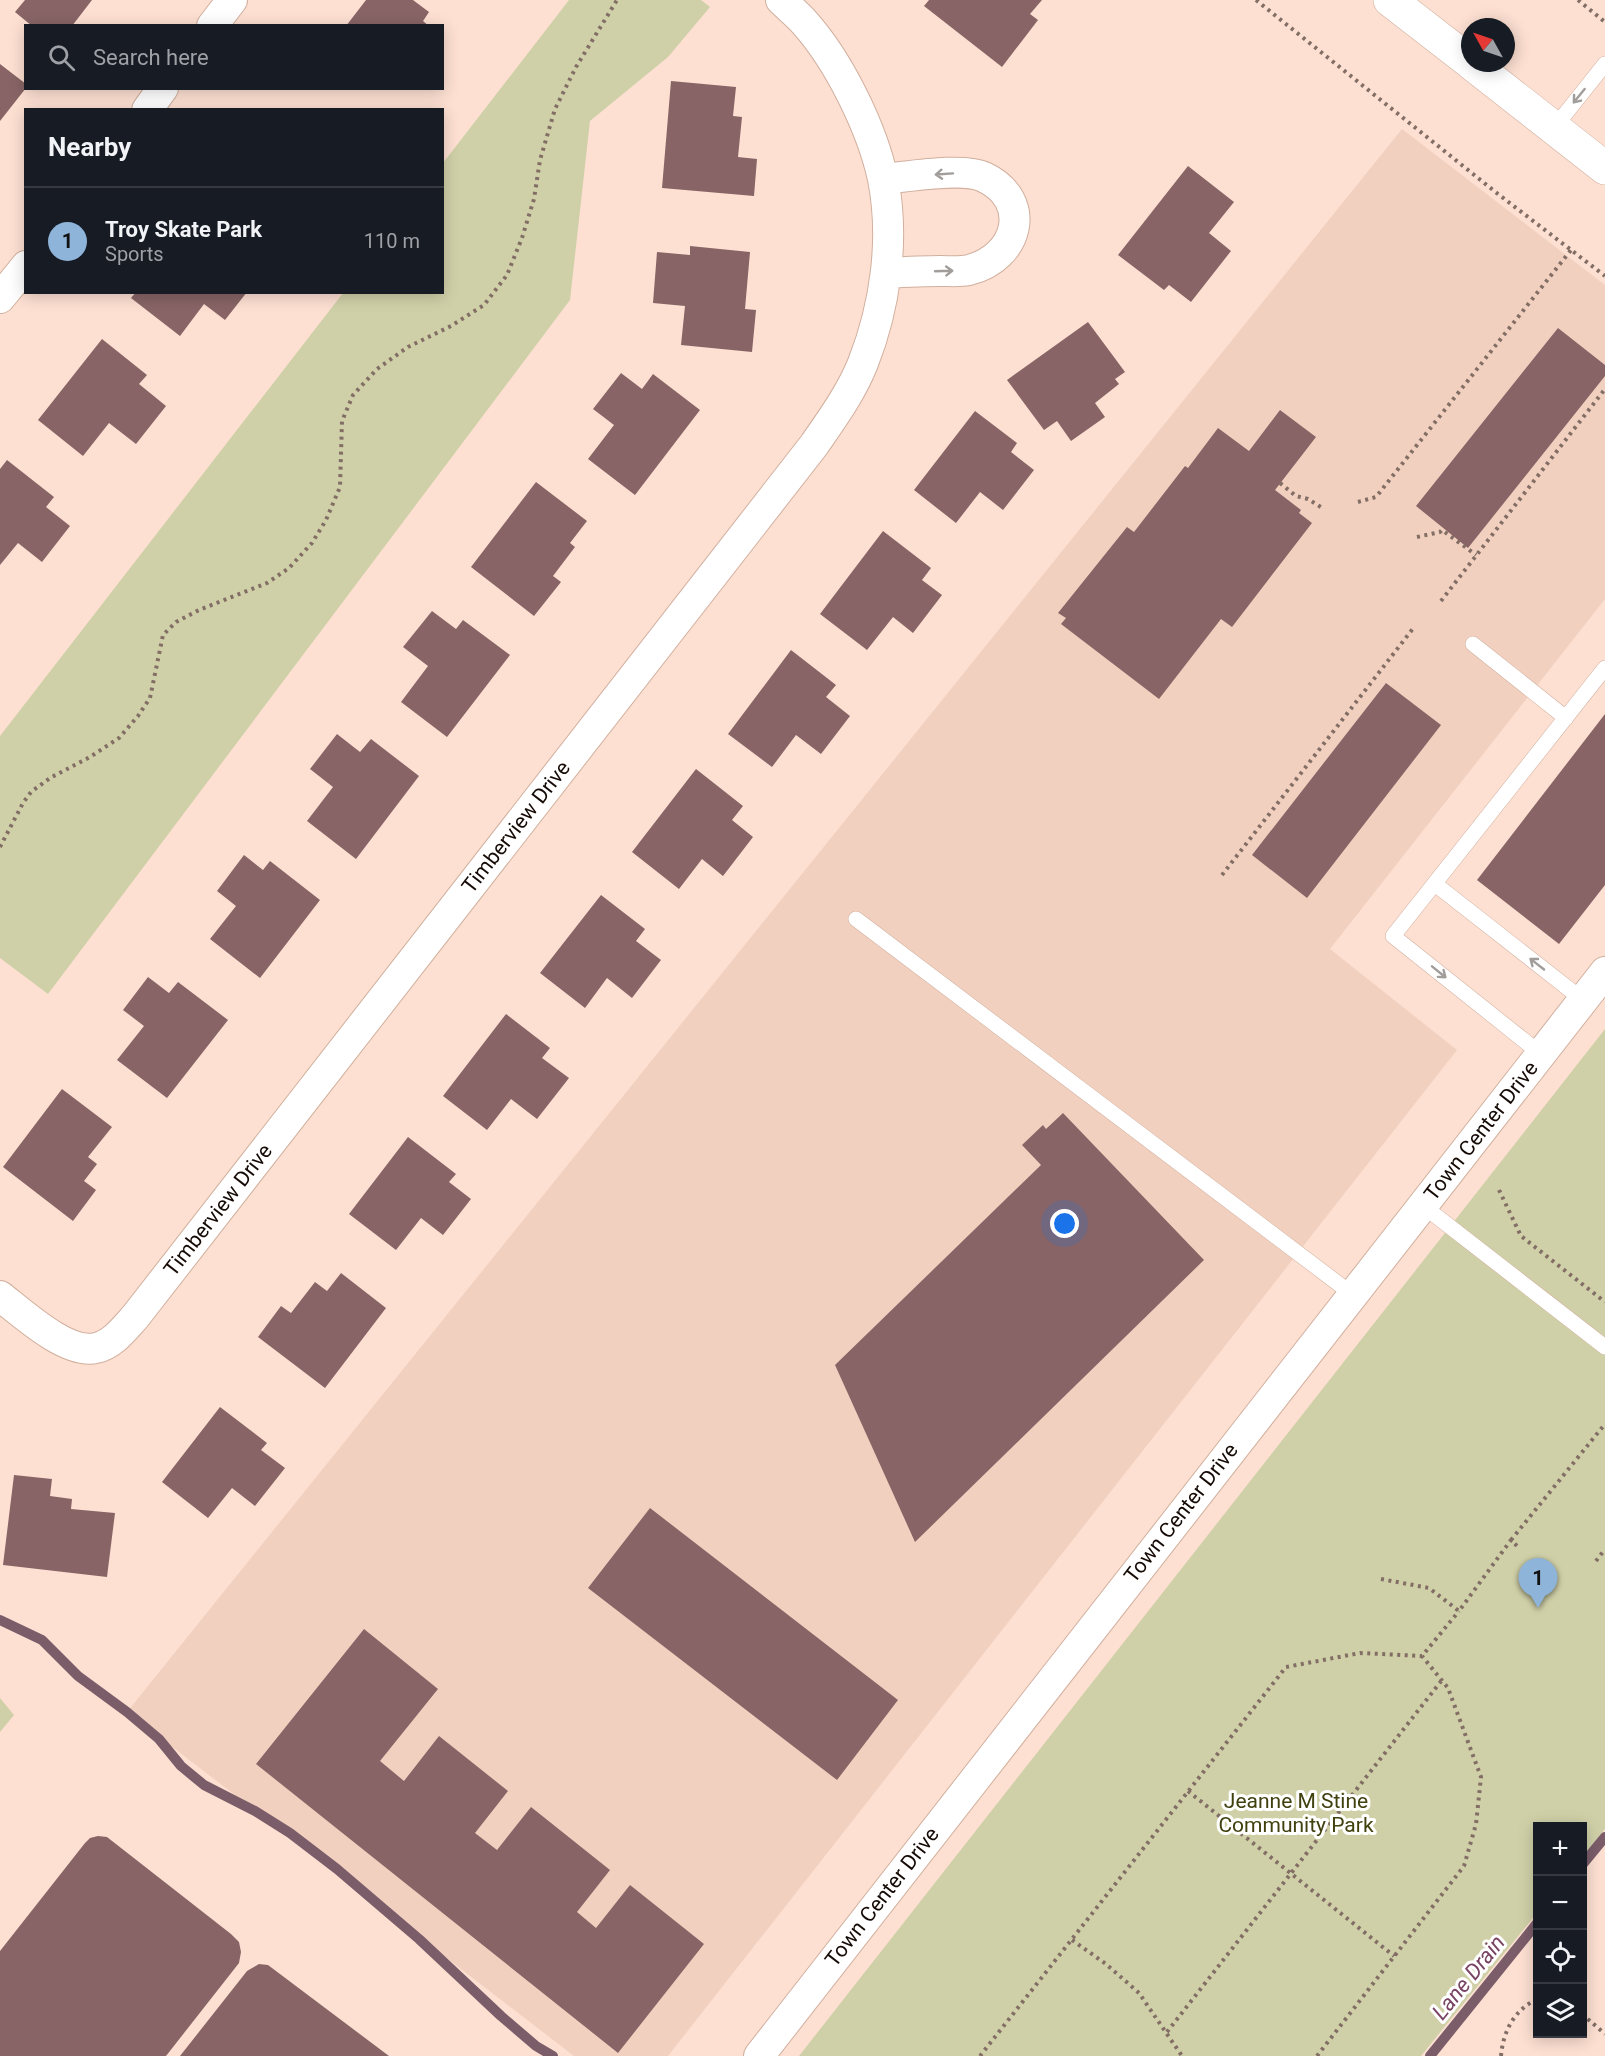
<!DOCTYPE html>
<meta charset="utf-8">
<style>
:root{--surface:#171b24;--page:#20242c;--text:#f1f3f6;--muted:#9ea1a6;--line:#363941;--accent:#8eb4d9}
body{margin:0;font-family:Roboto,sans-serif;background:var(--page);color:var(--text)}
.controls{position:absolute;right:18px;bottom:18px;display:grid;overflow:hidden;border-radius:0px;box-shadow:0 3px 15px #0003}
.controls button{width:54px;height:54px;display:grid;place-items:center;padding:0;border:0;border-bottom:2px solid var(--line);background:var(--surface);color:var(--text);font:30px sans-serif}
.compass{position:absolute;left:1461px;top:18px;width:54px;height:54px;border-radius:50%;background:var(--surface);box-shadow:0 3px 15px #0003;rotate:310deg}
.you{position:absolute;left:1065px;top:1224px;width:21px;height:21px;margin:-15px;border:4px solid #fff;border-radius:50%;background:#1a73e8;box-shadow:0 0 0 9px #1a73e833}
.badge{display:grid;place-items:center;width:39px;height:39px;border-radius:50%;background:var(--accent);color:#111;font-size:20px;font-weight:700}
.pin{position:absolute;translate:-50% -50px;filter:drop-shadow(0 2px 3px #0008)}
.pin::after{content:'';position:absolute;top:32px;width:21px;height:18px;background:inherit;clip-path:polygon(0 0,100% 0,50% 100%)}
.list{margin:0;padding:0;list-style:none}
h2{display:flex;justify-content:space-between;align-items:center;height:78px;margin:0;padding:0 24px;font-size:26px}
h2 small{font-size:20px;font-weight:400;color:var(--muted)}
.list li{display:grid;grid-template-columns:39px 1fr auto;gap:18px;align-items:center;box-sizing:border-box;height:108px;padding:0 24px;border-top:2px solid var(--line)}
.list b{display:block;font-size:22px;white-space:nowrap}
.list p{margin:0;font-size:20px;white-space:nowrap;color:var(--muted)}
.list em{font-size:20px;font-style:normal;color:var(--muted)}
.icon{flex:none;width:33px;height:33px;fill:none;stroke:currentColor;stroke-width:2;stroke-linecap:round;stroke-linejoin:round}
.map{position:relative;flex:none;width:1605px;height:2056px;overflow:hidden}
.search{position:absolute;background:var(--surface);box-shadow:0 3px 15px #0003;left:24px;top:24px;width:420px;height:66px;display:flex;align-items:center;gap:15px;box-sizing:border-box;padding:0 21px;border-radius:0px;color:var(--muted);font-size:22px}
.panel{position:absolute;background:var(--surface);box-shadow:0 3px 15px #0003;left:24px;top:108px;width:420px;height:186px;border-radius:0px}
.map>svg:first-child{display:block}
</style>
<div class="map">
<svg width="1605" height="2056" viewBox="0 0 1605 2056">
<rect width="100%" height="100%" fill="#fde0d2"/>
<path fill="#f2d0bf" d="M1402,129l203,156v314l-275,350 127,101 -789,1006h-94l-447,-344z"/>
<path fill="#d0d0a8" d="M569,0h132l9,7 -42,50 -78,64 -20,179 -522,694 -48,-36v-222l343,-443 99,-1 1,-129z
M1605,1029v800l-22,28 -1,-31h-44l-1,87 -116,143h-622z
M0,1698l14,17 -14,17z"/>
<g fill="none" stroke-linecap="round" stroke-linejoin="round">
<path stroke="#7b5d6a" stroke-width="10" d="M0,1620l42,20 36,36 49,36 32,27 22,27 23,19 51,26 35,22 47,36 82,70 82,77 35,30 17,10
M1582,1865l23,-28
M1430,2056l108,-134"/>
</g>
<path fill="#886466" d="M25,0h67l-20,26h-40l-17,-14z
M366,0h47l16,12 -6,9 6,5h-83z
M929,0h113l-12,14 8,6 -36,47 -78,-61z
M0,64l26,20v4l-26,33z
M671,81l65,6 -3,29 9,1 -4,40 19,2 -3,37 -92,-8z
M1188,166l46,36 -25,31 22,18 -40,51 -22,-17 -5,5 -46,-35z
M690,246l60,6 -5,57 11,1 -4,42 -71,-7 4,-39 -32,-3 4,-51 33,3z
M136,292h111l-22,28 -21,-16 -24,32 -49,-38z
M1088,322l37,50 -10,7 4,5 -24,19 10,14 -34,24 -14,-20 -13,9 -37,-50z
M1558,328l47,37v11l-137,172 -52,-42z
M102,339l45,36 -8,9 27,22 -30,38 -27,-21 -26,33 -45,-36z
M621,373l21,16 11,-15 47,36 -65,85 -47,-36 26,-34 -21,-16z
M1280,410l36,27 -41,53 26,20 -2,3 13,10 -80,104 -11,-8 -62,80 -98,-75 5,-6 -8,-5 69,-86 7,5 51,-66 3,2 30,-40 31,23z
M975,411l42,32 -6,9 23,18 -31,40 -23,-18 -24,31 -42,-33z
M7,460l47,37 -8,10 24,19 -28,36 -24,-19 -18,22v-96z
M536,482l51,39 -17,22 5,4 -22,29 8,6 -27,34 -63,-49z
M883,531l48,37 -9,12 20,15 -29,38 -20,-16 -26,33 -47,-36z
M432,611l24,18 7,-9 47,35 -63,82 -46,-35 27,-36 -25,-19z
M791,650l45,35 -10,12 24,19 -29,38 -25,-19 -24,32 -44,-33z
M1386,683l55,42 -134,173 -55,-43z
M1605,714v171l-46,59 -82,-64z
M337,734l23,18 11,-13 48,37 -63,83 -49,-38 26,-34 -23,-18z
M696,769l47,37 -11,14 21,17 -30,39 -21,-17 -23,30 -47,-37z
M244,855l19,15 7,-9 50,39 -60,78 -50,-39 26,-33 -19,-15z
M601,895l44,34 -9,12 25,19 -29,38 -25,-20 -22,30 -45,-35z
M148,977l21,16 9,-11 50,38 -61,78 -50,-38 27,-34 -21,-16z
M506,1014l44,34 -8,10 27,20 -32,41 -26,-20 -24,31 -44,-34z
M62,1089l50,38 -24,30 9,7 -13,17 12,9 -23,31 -70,-54z
M1063,1113l141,147 -289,282 -80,-177 206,-200 -19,-20 21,-20 3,4z
M408,1137l48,37 -7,8 22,17 -28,36 -22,-17 -25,32 -47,-36z
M341,1273l45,35 -61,80 -67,-51 23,-31 10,7 24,-31 12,9z
M220,1407l47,36 -6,7 24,18 -30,38 -23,-18 -24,30 -46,-36z
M14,1475l38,4 -2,17 22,3 -1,10 44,4 -8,64 -104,-12z
M650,1508l248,192 -61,80 -249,-192z
M364,1629l74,60 -58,72 24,20 35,-45 69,55 -33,42 22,17 34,-43 79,63 -33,42 19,16 34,-43 74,59 -86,109 -362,-289z
M98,1836l9,1 124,97 8,8 2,10 -2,11 -73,93h-166v-105l85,-108 5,-5z
M259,1964l9,1 121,91h-209l67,-85z"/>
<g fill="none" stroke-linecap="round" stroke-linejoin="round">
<defs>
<path id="service" d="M1554,128l51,-64
M1473,644l93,74
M1435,884l148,116
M856,919l496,375
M1541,1054l-148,-118 212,-268
M1422,1205l183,142"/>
<path id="minor" d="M212,26l20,-26
M147,110l16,-22
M883,179c24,-2 80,-12 101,-2 50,24 34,81 -15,93 -9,2 -19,1 -28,1 -18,0 -37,1 -55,2
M0,298l26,-32
M0,1296c22,17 67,59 96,52 17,-4 28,-19 39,-31l679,-872c18,-26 37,-52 49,-82 22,-56 32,-123 20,-184 -11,-51 -44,-118 -79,-157 -7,-8 -16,-15 -23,-22
M759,2056l846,-1084"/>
<path id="secondary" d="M1390,0l80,62
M1471,63l134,105"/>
</defs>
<use href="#service" stroke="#d1af9e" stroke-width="16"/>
<use href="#minor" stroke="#d1af9e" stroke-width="32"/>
<use href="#secondary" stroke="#d1af9e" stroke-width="34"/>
<path stroke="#826e65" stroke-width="4" stroke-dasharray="3 4.5" stroke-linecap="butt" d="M1256,0l242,194 107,82
M1578,0l27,22
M1280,483l16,13 12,3 16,10
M1358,502l18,-5 195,-247
M1417,537l23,-5 2,-2 34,25
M1441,601l164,-212
M0,847l23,-44 8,-11 19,-14 40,-21 29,-19 19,-22 12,-18 13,-63 13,-13 23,-12 68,-27 22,-15 23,-25 14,-23 14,-33 2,-66 11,-26 24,-26 31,-22 43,-21 33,-21 23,-30 15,-37 12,-39 6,-39 15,-51 21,-42 41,-67
M1222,875l193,-249
M1499,1190l22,46 84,66
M1511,1540l94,-116
M1596,1561l9,-12
M1381,1579l48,9 30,23 52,-71 8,8
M1188,1791l206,165
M1072,1940l34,24 33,29 43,63
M1582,2014l23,20
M1167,2032l275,-352
M980,2056l306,-389 74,-14 62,3 37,-45
M1317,2056l147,-190 12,-42 5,-47 -33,-89 -26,-32
M1501,2056c2,-24 13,-47 37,-57"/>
<use href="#service" stroke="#fff" stroke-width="15"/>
<use href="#minor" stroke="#fff" stroke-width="30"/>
<use href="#secondary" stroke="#fff" stroke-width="33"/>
</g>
<defs><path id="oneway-shaft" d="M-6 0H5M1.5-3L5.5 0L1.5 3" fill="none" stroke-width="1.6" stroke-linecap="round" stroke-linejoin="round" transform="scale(1.5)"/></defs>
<g stroke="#a19d9b">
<use href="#oneway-shaft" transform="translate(1579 96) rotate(129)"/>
<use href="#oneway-shaft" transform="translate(944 174) rotate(176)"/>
<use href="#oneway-shaft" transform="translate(944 271) rotate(-2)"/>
<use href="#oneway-shaft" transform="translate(1537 964) rotate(-142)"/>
<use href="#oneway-shaft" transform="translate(1439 972) rotate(39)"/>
</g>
<g text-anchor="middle" stroke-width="6" stroke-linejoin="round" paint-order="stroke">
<g font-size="21" fill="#150a05" stroke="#fff">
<text transform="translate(516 827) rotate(-52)" y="7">Timberview Drive</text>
<text transform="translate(1481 1131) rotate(-52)" y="7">Town Center Drive</text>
<text transform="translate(218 1210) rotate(-52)" y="7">Timberview Drive</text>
<text transform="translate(1181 1513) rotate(-52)" y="7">Town Center Drive</text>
<text transform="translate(882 1897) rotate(-52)" y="7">Town Center Drive</text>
</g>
<g font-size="21" fill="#41400f" stroke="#fff">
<text x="1296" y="1808">Jeanne M Stine<tspan x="1296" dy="24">Community Park</tspan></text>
</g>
<g font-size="22" font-style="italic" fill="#794363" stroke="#fff">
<text transform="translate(1468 1977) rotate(-51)" y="8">Lane Drain</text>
</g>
</g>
</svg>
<div class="controls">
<button>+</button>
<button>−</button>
<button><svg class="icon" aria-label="locate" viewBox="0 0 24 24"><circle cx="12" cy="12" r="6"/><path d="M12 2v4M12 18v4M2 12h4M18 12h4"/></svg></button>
<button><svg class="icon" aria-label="layers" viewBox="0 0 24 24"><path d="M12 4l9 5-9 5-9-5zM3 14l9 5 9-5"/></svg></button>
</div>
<svg class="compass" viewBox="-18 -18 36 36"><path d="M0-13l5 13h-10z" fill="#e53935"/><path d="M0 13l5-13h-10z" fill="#9ea1a6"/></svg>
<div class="you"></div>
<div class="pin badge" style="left:1538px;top:1608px">1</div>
<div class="search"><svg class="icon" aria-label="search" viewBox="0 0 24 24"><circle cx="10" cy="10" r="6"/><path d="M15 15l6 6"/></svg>Search here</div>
<section class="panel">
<h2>Nearby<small></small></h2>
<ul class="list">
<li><span class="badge">1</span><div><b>Troy Skate Park</b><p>Sports</p></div><em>110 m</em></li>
</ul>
</section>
</div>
